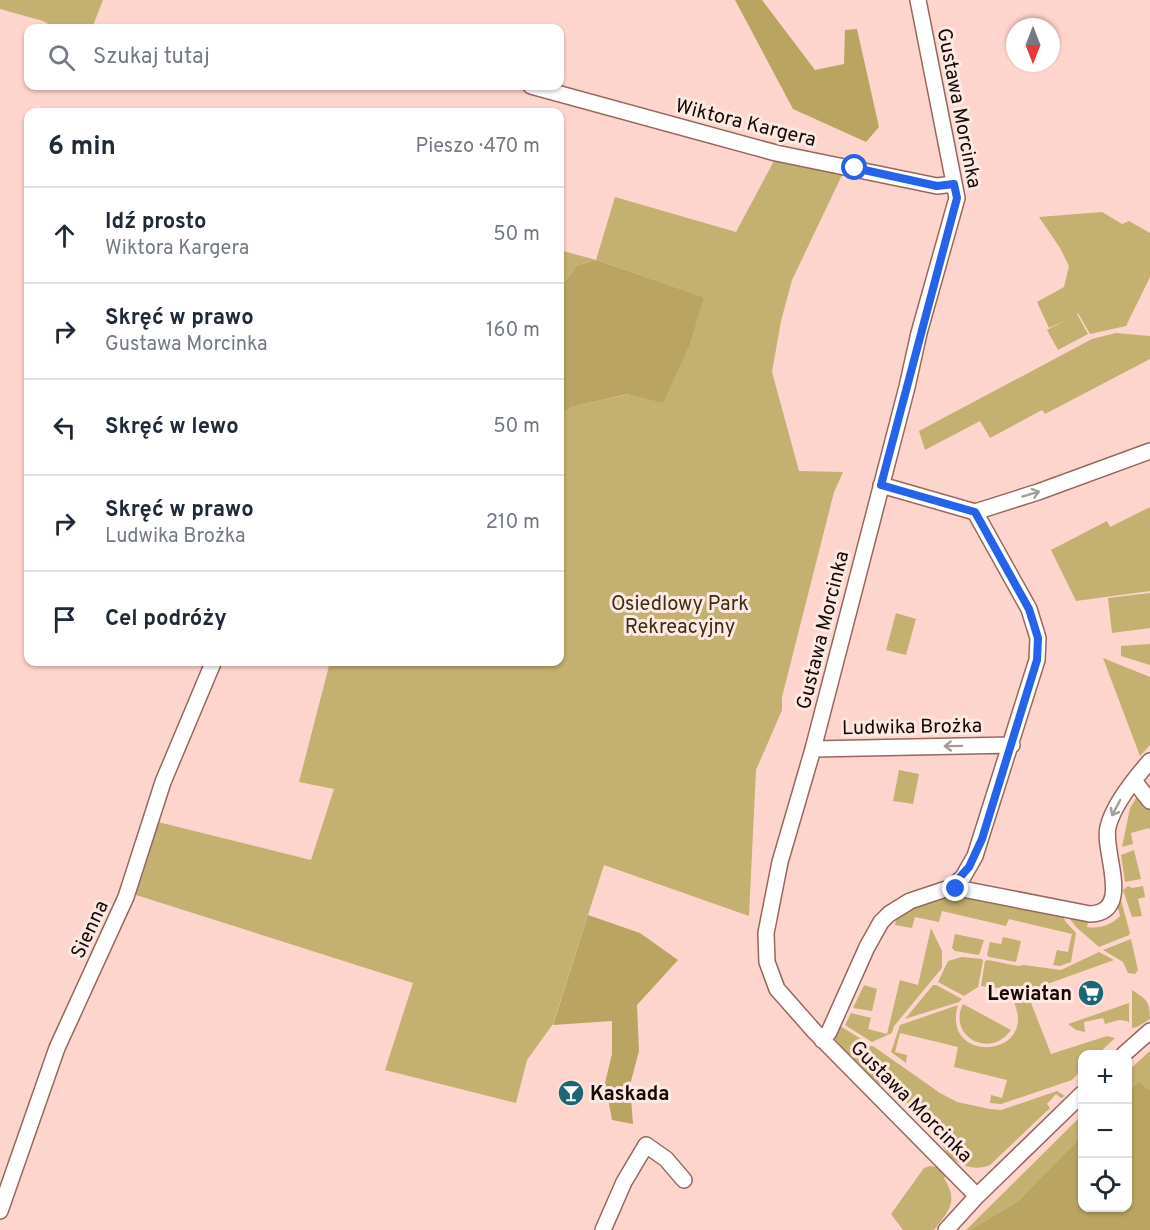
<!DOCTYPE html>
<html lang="pl">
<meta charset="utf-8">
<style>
:root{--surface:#fff;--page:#f6f6f7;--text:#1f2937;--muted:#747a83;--line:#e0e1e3}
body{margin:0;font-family:Overpass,sans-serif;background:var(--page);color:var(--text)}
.controls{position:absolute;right:18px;bottom:18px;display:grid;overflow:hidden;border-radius:12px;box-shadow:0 2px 4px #0004}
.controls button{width:54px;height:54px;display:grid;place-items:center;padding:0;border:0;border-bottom:2px solid var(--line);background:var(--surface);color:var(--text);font:30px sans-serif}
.compass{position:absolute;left:1006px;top:18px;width:54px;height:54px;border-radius:50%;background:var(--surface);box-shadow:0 2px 4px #0004;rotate:180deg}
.stop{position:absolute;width:18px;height:18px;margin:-14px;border:4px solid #2563eb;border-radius:50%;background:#fff}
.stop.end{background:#2563eb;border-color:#fff;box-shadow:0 2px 6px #0008}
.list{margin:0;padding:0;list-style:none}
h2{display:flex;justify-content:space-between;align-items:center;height:78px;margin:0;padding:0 24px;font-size:26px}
h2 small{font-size:20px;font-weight:400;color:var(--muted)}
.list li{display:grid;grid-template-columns:39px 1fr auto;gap:18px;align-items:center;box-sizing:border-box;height:96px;padding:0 24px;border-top:2px solid var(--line)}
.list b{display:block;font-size:22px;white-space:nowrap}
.list p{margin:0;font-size:20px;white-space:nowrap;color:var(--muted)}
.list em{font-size:20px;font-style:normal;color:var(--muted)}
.icon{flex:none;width:33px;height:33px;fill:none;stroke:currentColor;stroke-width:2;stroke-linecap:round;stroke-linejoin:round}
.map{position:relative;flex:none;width:1150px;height:1230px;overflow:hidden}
.search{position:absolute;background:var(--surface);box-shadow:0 2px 4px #0004;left:24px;top:24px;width:540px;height:66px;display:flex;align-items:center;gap:15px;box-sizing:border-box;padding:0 21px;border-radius:12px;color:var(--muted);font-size:22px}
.panel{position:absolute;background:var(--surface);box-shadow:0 2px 4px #0004;left:24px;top:108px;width:540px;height:558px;border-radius:12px}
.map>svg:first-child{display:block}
</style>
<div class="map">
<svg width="1150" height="1230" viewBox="0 0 1150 1230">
<rect width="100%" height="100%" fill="#fed5cd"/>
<path fill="#c4b070" d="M0,0h103l-11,28h-37l-12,-7 -43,-12z
M775,159l69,12 -52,109 -11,41 -9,51 27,99 44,1 -9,20 -52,205v13l-26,60 -7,146 -145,-51 -51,159 -26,36 -11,43 -131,-33 28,-87 -280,-89 25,-72 153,38 23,-71 -35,-7 31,-120h230v-246l11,-9 58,-13 75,-97 -108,-37 -20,6 -16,23v-39l36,10 19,-63 121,35z
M1102,212l20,12 7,-3 21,12v44l-24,49 -36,8 -12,-21 -1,1 11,20 -30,16 -11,-20 19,-10 -17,8 -12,-26 27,-15 5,-21 -9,-18 -21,-31z
M1116,333l34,3v23l-105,55 -3,-4 -52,28 -10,-17 -55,29 -6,-19 173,-92z
M1150,507v84l-74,10 -25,-51 56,-29 3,6z
M1150,593v35l-38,5 -4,-35z
M896,613l20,6 -10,36 -20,-5z
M1150,644v21l-29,-9v-10z
M1103,658l47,19v68l-10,11z
M899,770l20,4 -6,30 -20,-3z
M1138,795l12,12v24l-1,-3 -18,5 2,11 -11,3 8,-39z
M1134,850l7,29 -16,3 -4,-27z
M1128,886l4,2 11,-2 2,11 -7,2 4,17 -10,1 -9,-27z
M1119,893l11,40 -1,2 -30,12 -23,-20 -9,-12 22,2 -2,10c13,2 24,-2 33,-11l-4,-16z
M954,894l108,19 3,8 11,12 -5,29 -11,4 -7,-1 4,-15 11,2 4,-18 -63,-15 -3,7 -64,-15 -3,11 -24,-5 -3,11 -17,-3 2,-12z
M931,928l11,23v17l-48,58 -2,7 -20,9 -27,-17 6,-12 20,5 -3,11 19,5 13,-54 18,5z
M955,934l29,6 -5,15 -24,-4 -3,-3z
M1003,937l18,4 -5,21 -27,-5 -2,-2 3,-13 11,2z
M1131,939l7,31 -3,4 -7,-1 -5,-11 -20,-12z
M1099,952l15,8 -103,37 -12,-9 -18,-2 4,-25 3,-1 30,6 6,-1 37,5z
M962,957l20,2 1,2 -5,26 -14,9 -26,-14 10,-21z
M864,985l13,4 -5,22 -19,-3z
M933,985h3l26,14 -3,3 -54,17z
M1132,990c14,9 18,11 18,29l-13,8 -5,1z
M1028,995l23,59 56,-18 8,2 -17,16h-16v15l-10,11 -71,24 -11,-1 1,-8 11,3 5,-18 -53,-13 4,-20 -58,-14 -5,19 12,3 -1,8 -15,-11 9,-27 58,-20c-18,60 83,54 55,-5z
M1129,1003v20l-2,-2 -8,-1 -14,4 -2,-6 -19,4 1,10 -9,-2 -8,-6z
M963,1004l48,26c-21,30 -64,6 -48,-26z
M837,1024l29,18v2l-7,3 -9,8 -18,-19z
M869,1046h4l67,47 17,9 33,7 11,1 56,-19 8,5 -4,2 -5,-4 -9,10 3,4 -60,57c-21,9 -47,-6 -50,-29l-52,-52h-9l-26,-26 9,-9z
M1150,1051v39l-12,-9 -10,10v-20z
M1082,1115v21l-64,65 -48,29h-4z
M930,1166l7,1 10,8 -3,3c15,24 5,32 -10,52h-31l-12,-16 33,-46z"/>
<path fill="#baa461" d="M735,0h27l53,70 29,-6 1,-34 12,-1 22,98 -13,15 -73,-33z
M596,260l108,37 -15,49 -26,57 -35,-9 -57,13 -11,9v-127l16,-23z
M588,915l52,18 38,27 -41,45 2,46 -9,34 3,39 -21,-4 -7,-37 7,-29v-33l-59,4z
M1138,1081l12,9v140h-180l48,-29 64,-65v72h46v-117z"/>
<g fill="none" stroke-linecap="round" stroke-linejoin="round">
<defs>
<path id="minor" d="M918,0l39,198 -38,135 -12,54 -94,362 -33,113 -14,71 1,29 10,27 38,43 162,164
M531,86l245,67 161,33 17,-2
M881,485l94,27
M975,512l63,-20 112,-41
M813,749l199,-4
M1135,782l15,19
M952,887l138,27c44,-2 12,-62 18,-87 5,-21 27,-49 42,-66
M822,1040l7,-8 38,-85 14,-25 8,-8 21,-13 42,-14 11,-10 12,-21 62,-196 1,-22 -9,-29 -54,-97
M1124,1054l26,-23
M0,1211l57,-163 69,-151 37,-115 50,-119
M603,1230l21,-48 22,-37 20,14 18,21
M946,1230l31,-34 105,-102"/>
</defs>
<use href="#minor" stroke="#95685f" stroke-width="18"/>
<use href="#minor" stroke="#fff" stroke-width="15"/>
</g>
<defs><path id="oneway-shaft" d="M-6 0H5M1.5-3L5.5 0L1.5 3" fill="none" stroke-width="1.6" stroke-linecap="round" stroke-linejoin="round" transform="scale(1.5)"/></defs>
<g stroke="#a39c9b">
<use href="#oneway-shaft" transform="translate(1031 494) rotate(-17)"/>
<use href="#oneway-shaft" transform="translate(953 746) rotate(179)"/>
<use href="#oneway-shaft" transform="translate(1116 808) rotate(118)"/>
</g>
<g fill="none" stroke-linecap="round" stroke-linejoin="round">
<path stroke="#2563eb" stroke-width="8" d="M855,168l82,18 17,-2 3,14 -76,287 94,27 54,97 9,29 -1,22 -55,179 -13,28 -18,20 5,2"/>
</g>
<defs>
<symbol id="supermarket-disc" viewBox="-11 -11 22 22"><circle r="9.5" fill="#1d6673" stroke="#fde8e3"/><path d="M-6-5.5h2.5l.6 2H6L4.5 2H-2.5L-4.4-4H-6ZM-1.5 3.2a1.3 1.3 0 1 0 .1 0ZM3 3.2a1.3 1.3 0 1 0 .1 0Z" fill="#fff"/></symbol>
<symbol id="bar-disc" viewBox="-11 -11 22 22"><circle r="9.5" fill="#1d6673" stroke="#fde8e3"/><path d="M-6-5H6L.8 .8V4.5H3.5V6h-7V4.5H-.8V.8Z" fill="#fff"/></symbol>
</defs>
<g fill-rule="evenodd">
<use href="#supermarket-disc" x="1076" y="978" width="30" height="30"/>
<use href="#bar-disc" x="556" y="1078" width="30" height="30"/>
</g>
<g text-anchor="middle" stroke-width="6" stroke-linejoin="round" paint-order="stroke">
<g font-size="20" fill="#180805" stroke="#fde8e3">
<text transform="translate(960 108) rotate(79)" y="7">Gustawa Morcinka</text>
<text transform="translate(746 122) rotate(14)" y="7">Wiktora Kargera</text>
<text transform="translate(822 630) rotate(-76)" y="7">Gustawa Morcinka</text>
<text transform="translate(912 726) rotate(-1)" y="7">Ludwika Brożka</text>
<text transform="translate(89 929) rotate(-65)" y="7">Sienna</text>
<text transform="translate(912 1101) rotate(45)" y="7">Gustawa Morcinka</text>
</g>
<g font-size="20" fill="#382e10" stroke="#fde8e3">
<text x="680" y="610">Osiedlowy Park<tspan x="680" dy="23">Rekreacyjny</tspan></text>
</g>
<g font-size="20" font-weight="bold" fill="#180805" stroke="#fde8e3" text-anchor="end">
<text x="1072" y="1000">Lewiatan</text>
<text x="590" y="1100" text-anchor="start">Kaskada</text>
</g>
</g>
</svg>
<div class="controls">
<button>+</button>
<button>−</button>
<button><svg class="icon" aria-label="locate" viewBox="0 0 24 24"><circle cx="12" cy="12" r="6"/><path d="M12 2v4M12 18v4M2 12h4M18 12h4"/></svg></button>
</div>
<svg class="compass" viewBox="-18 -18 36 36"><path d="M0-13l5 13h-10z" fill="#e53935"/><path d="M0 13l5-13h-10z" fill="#747a83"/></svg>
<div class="stop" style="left:855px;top:168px"></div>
<div class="stop end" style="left:956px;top:889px"></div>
<div class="search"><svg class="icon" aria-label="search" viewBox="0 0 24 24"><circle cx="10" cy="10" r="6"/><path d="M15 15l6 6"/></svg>Szukaj tutaj</div>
<section class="panel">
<h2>6 min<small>Pieszo · 470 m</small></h2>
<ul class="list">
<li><svg class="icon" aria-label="ahead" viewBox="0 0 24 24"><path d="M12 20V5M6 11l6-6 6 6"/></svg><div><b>Idź prosto</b><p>Wiktora Kargera</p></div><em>50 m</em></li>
<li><svg class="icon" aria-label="right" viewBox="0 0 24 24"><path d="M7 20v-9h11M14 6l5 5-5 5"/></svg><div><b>Skręć w prawo</b><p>Gustawa Morcinka</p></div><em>160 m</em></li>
<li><svg class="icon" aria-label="left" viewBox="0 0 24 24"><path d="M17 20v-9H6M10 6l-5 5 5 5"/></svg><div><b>Skręć w lewo</b></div><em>50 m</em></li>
<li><svg class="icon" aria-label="right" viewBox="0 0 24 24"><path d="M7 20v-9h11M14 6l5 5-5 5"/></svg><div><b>Skręć w prawo</b><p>Ludwika Brożka</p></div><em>210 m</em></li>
<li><svg class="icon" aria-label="arrive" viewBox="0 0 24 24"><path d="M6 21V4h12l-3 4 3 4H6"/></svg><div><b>Cel podróży</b></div></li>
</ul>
</section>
</div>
